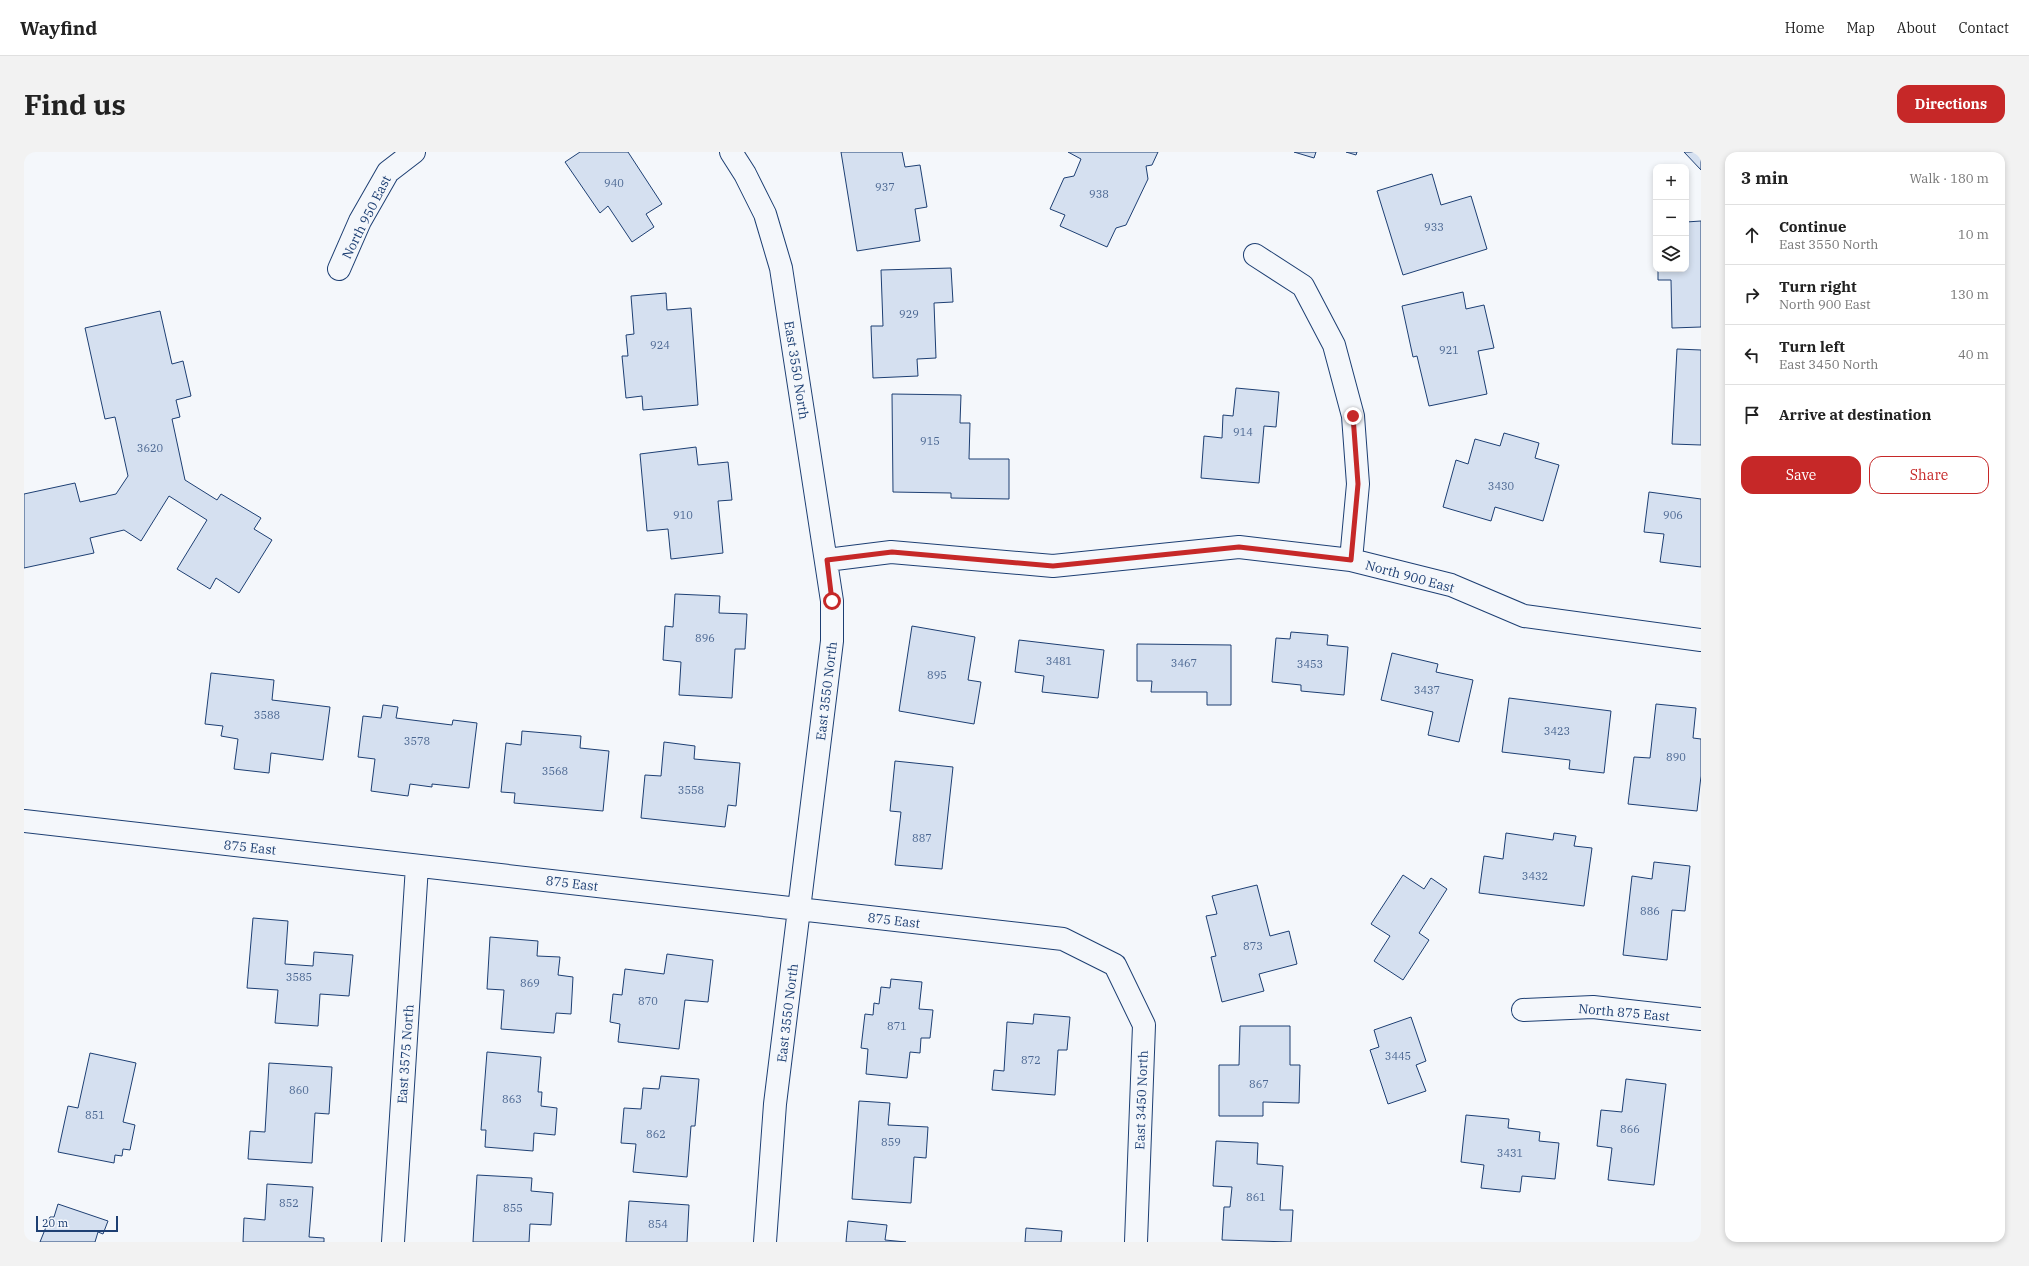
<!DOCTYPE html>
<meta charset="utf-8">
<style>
:root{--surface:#fff;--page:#f2f2f2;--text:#222;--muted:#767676;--line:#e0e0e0;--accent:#c62828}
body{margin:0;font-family:"IBM Plex Serif",serif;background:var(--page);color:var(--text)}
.controls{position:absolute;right:12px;top:12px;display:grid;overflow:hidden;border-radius:8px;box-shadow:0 2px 6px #0003}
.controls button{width:36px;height:36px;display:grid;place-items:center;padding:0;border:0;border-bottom:1px solid var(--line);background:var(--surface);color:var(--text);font:20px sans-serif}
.scale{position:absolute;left:12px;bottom:10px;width:82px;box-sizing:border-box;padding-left:4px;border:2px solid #1d3f73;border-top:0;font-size:11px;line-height:14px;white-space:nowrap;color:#1d3f73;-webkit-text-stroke:3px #f4f7fb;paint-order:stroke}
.stop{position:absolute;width:12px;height:12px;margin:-9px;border:3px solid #c62828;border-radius:50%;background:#fff}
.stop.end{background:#c62828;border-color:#fff;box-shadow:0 1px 4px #0008}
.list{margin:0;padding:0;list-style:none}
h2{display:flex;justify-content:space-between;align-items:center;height:52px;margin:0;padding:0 16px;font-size:17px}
h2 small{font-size:13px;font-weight:400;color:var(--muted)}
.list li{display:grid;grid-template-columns:26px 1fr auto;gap:12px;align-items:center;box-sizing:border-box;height:60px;padding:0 16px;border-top:1px solid var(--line)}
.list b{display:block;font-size:15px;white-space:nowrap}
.list p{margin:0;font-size:13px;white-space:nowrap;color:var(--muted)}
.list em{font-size:13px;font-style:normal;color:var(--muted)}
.actions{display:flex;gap:8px;padding:12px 16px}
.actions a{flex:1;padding:9px 0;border:1px solid var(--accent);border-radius:12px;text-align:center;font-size:14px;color:var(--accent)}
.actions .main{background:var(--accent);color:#fff}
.icon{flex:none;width:22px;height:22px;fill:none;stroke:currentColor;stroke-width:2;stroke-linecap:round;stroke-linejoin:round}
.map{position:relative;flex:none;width:1677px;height:1090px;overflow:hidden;border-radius:12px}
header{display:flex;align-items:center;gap:24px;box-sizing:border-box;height:56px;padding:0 20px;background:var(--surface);border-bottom:1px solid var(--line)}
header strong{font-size:19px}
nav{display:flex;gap:22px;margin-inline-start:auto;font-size:14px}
.intro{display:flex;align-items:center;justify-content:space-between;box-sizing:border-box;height:96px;padding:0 24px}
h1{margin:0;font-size:28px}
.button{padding:10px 18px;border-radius:12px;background:var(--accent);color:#fff;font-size:14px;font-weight:700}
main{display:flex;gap:24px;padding:0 24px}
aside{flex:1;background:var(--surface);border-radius:12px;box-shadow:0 2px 6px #0003}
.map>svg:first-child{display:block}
</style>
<header>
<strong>Wayfind</strong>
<nav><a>Home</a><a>Map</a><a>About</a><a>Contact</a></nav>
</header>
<div class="intro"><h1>Find us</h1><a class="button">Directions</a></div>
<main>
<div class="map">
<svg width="1677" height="1090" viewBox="0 0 1677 1090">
<rect width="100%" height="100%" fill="#f4f7fb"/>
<path fill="#d5e0f0" stroke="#1d3f73" d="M556,0h48l34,52 -16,10 8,13 -22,15 -24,-36 -8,7 -35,-51z
M817,0h61l3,15 15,-2 7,42 -12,2 5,32 -63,10z
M1044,0h90l-6,13 -6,1 2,13 -22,46 -10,3 -9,19 -47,-21 5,-11 -15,-6 14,-31 10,-2 7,-17z
M1270,0h22l-2,6z
M1322,0h11l-1,3z
M1660,0h17v18z
M1408,22l9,31 30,-9 16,53 -84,26 -26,-84z
M1677,69v106l-29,1 -1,-48h-13v-11h28v-47z
M927,116l2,34 -19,1 2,55 -19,1 1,17 -45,2 -2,-52h12l-2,-56z
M1439,140l3,17 18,-4 10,43 -16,3 9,43 -58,12 -12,-50 -4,1 -11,-51z
M642,141l1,17 24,-2 7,97 -55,5 -1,-14 -16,2 -4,-42h6l-2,-21 8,-1 -3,-38z
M136,159l12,53 11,-3 8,35 -15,4 4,17 -8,2 13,61 32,20 4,-6 40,24 -7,11 18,11 -33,53 -23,-15 -6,11 -33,-20 30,-49 -38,-24 -28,45 -17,-11 -34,8 4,15 -70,15v-74l51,-11 5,19 36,-8 12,-18 -13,-59 -10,2 -20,-91z
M1653,197l24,1v95l-29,-1z
M1212,236l43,4 -3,35 -12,-1 -5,57 -58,-5 3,-42 18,2 1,-23 10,1z
M868,242l69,1 -1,28h10l-1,36h40v40l-58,-1v-5l-58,-1z
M1480,281l35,10 -4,15 24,7 -16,56 -48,-14 -4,14 -48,-14 13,-47 12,4 7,-25 25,7z
M672,295l2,18 30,-3 4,38 -14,1 5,52 -52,6 -3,-30 -21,2 -7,-77z
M1625,340l52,7v68l-41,-5 4,-28 -20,-2z
M651,442l45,2 -1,17 28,1 -2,35h-10l-3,49 -53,-3 2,-33 -18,-2 2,-34 8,1z
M888,474l63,11 -7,43 13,2 -7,42 -75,-13z
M1267,480l37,3 -1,10 21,2 -4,48 -43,-4v-6l-29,-3 4,-44 14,1z
M995,488l85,10 -6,48 -56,-6 2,-16 -29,-4z
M1113,492l94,1v60h-24v-13h-56l1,-11h-15z
M1368,501l46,11 -2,8 37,8 -14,62 -31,-7 5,-23 -52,-12z
M187,521l63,7 -2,20 58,7 -7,53 -52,-7 -2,20 -35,-4 4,-30 -17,-3 2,-10 -18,-2z
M1485,546l102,13 -7,62 -35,-4 1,-9 -68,-8z
M1632,552l40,4 -3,30 8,1v37l-4,35 -69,-7 6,-47 16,1z
M359,553l15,2 -2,11 56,7 1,-5 24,3 -8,65 -37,-4v3l-22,-3 -2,12 -37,-5 4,-32 -17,-2 5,-41 18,2z
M498,579l59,5 -1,12 29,3 -6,60 -89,-8 1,-10 -14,-1 5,-49 15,2z
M640,590l31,4 -1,13 46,4 -4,43 -8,-1 -3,22 -84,-9 4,-43 16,1z
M871,609l58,6 -11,102 -47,-4 6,-53 -11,-1z
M1482,681l47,7 1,-7 22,3 -2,10 18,2 -8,58 -105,-13 5,-37 19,3z
M1630,710l36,4 -5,45 -13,-1 -5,50 -44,-5 9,-79 20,3z
M1379,723l21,14 7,-11 16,11 -28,44 10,7 -26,40 -29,-19 16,-25 -19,-12z
M1233,733l13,51 19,-5 8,33 -38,10 5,17 -42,11 -11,-45 5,-1 -10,-40 11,-2 -5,-18z
M229,766l35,3 -3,43 28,2 1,-14 39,3 -4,41 -29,-2 -2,32 -43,-3 3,-33 -31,-2z
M466,785l48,4 -1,15 23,1 -2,18 15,2 -2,37 -15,-1 -2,20 -53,-4 3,-39 -17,-1z
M643,802l46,6 -5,42 -23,-2 -6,49 -61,-7 2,-18 -10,-2 3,-28 9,1 3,-26 39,5z
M867,827l31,3 -3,27 14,1 -3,28h-9l-1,15 -10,-1 -3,26 -41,-4 2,-25 -7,-1 4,-34 8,1 1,-12 5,1 2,-17 9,1z
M1010,862l36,3 -3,33h-9l-3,45 -63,-5 2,-20 10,1 3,-49 26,2z
M1387,865l15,44 -10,4 10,26 -38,13 -18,-54 9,-3 -5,-17z
M1216,874h50v39h10l-1,38 -36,-1v14h-44v-51h20z
M463,900l54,5 -3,35h4l-1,14 16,2 -2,27 -21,-2 -1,18 -48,-4 1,-17h-5z
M66,901l46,10 -13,59 12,3 -5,25 -7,-1 -1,7 -7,-1 -1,8 -56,-11 10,-46 10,2z
M245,911l63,4 -3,47 -14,-1 -3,50 -64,-4 2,-28 15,1z
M637,924l38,3 -4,47h-4l-4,51 -54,-5 3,-28 -15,-1 3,-35 17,1 2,-21 16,1z
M1602,927l40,5 -12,101 -46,-5 4,-32 -15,-2 4,-36 21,2z
M835,949l31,2 -2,22 40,2 -2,31 -12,-1 -3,46 -59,-4z
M1442,963l43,4 -1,9 32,4 -1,9 20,2 -4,36 -33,-3 -2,16 -39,-4 3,-23 -23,-3z
M1192,989l42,2 -1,21 26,2 -3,44h13l-2,32 -69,-2 2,-33h6l2,-20 -19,-1z
M453,1023l55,3 -1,13 22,2 -2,32 -21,-1 -1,18h-56z
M243,1032l46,3 -4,50 15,1v4h-81l1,-24 21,2z
M605,1049l60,4 -2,37h-61z
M34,1052l50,17 -5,13 -5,-2 -3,10h-55l10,-25h4z
M824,1069l39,4 -2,15 21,2h-60z
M1002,1076l36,3 -1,11h-36z"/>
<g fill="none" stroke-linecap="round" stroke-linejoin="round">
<defs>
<path id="minor" d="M707,0l14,22 20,40 16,54 51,333v40l-57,463 -10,138
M1231,103l48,31 31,59 19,71 5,68 -7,76
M315,117l21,-48 28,-49 26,-20
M803,408l64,-8 162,14 186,-19 112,13 100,25 73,31 177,24
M0,669l1039,118 52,26 29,60 -8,217
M1499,858l70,-3 108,12
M369,1090l24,-376"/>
</defs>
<use href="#minor" stroke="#1d3f73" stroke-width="24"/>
<use href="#minor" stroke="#f4f7fb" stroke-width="22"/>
</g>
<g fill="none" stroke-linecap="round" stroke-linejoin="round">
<path stroke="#c62828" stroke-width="5" d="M808,449l-5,-41 65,-8 161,14 186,-19 112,13 7,-76 -5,-68"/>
</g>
<g text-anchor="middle" stroke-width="3" stroke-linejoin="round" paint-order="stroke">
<g font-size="11" fill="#4b6792">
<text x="590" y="35">940</text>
<text x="861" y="39">937</text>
<text x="1075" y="46">938</text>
<text x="1410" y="79">933</text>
<text x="885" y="166">929</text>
<text x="636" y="197">924</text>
<text x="1425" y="202">921</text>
<text x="1219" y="284">914</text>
<text x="906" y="293">915</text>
<text x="126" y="300">3620</text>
<text x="1477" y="338">3430</text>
<text x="659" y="367">910</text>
<text x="1649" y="367">906</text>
<text x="681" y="490">896</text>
<text x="1035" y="513">3481</text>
<text x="1160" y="515">3467</text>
<text x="1286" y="516">3453</text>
<text x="913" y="527">895</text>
<text x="1403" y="542">3437</text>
<text x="243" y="567">3588</text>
<text x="1533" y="583">3423</text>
<text x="393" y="593">3578</text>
<text x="1652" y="609">890</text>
<text x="531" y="623">3568</text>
<text x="667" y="642">3558</text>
<text x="898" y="690">887</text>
<text x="1511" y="728">3432</text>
<text x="1626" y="763">886</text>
<text x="1229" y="798">873</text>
<text x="275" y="829">3585</text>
<text x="506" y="835">869</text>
<text x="624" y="853">870</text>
<text x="873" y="878">871</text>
<text x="1374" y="908">3445</text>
<text x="1007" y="912">872</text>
<text x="1235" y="936">867</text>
<text x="275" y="942">860</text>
<text x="488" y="951">863</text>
<text x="71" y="967">851</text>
<text x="1606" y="981">866</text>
<text x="632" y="986">862</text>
<text x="867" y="994">859</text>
<text x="1486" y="1005">3431</text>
<text x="1232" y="1049">861</text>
<text x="265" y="1055">852</text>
<text x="489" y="1060">855</text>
<text x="634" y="1076">854</text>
</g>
<g font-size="13" fill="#1d3f73" stroke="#f4f7fb">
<text transform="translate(342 65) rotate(-63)" y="5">North 950 East</text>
<text transform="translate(773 218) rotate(81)" y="5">East 3550 North</text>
<text transform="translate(1386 424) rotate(15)" y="5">North 900 East</text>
<text transform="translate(802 539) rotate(-83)" y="5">East 3550 North</text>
<text transform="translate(226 695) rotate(6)" y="5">875 East</text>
<text transform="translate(548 731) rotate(7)" y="5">875 East</text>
<text transform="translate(870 768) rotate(7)" y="5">875 East</text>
<text transform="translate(1600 860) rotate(5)" y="5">North 875 East</text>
<text transform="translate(763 861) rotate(-83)" y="5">East 3550 North</text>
<text transform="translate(381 902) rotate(-86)" y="5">East 3575 North</text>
<text transform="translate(1117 948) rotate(-88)" y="5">East 3450 North</text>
</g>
</g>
</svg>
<div class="controls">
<button>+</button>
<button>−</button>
<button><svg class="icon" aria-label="layers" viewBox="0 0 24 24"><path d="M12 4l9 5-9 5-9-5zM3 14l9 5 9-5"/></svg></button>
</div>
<div class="scale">20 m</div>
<div class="stop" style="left:808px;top:449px"></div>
<div class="stop end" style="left:1329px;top:264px"></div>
</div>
<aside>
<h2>3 min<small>Walk · 180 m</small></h2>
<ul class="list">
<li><svg class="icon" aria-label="ahead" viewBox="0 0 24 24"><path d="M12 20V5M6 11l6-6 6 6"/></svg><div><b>Continue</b><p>East 3550 North</p></div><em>10 m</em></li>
<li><svg class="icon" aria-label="right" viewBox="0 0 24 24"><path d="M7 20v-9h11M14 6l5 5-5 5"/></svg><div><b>Turn right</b><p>North 900 East</p></div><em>130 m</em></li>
<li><svg class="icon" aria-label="left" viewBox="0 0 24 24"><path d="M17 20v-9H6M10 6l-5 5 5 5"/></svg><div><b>Turn left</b><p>East 3450 North</p></div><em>40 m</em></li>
<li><svg class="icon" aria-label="arrive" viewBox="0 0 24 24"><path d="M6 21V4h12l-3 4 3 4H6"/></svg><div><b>Arrive at destination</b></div></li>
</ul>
<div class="actions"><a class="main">Save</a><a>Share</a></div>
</aside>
</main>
